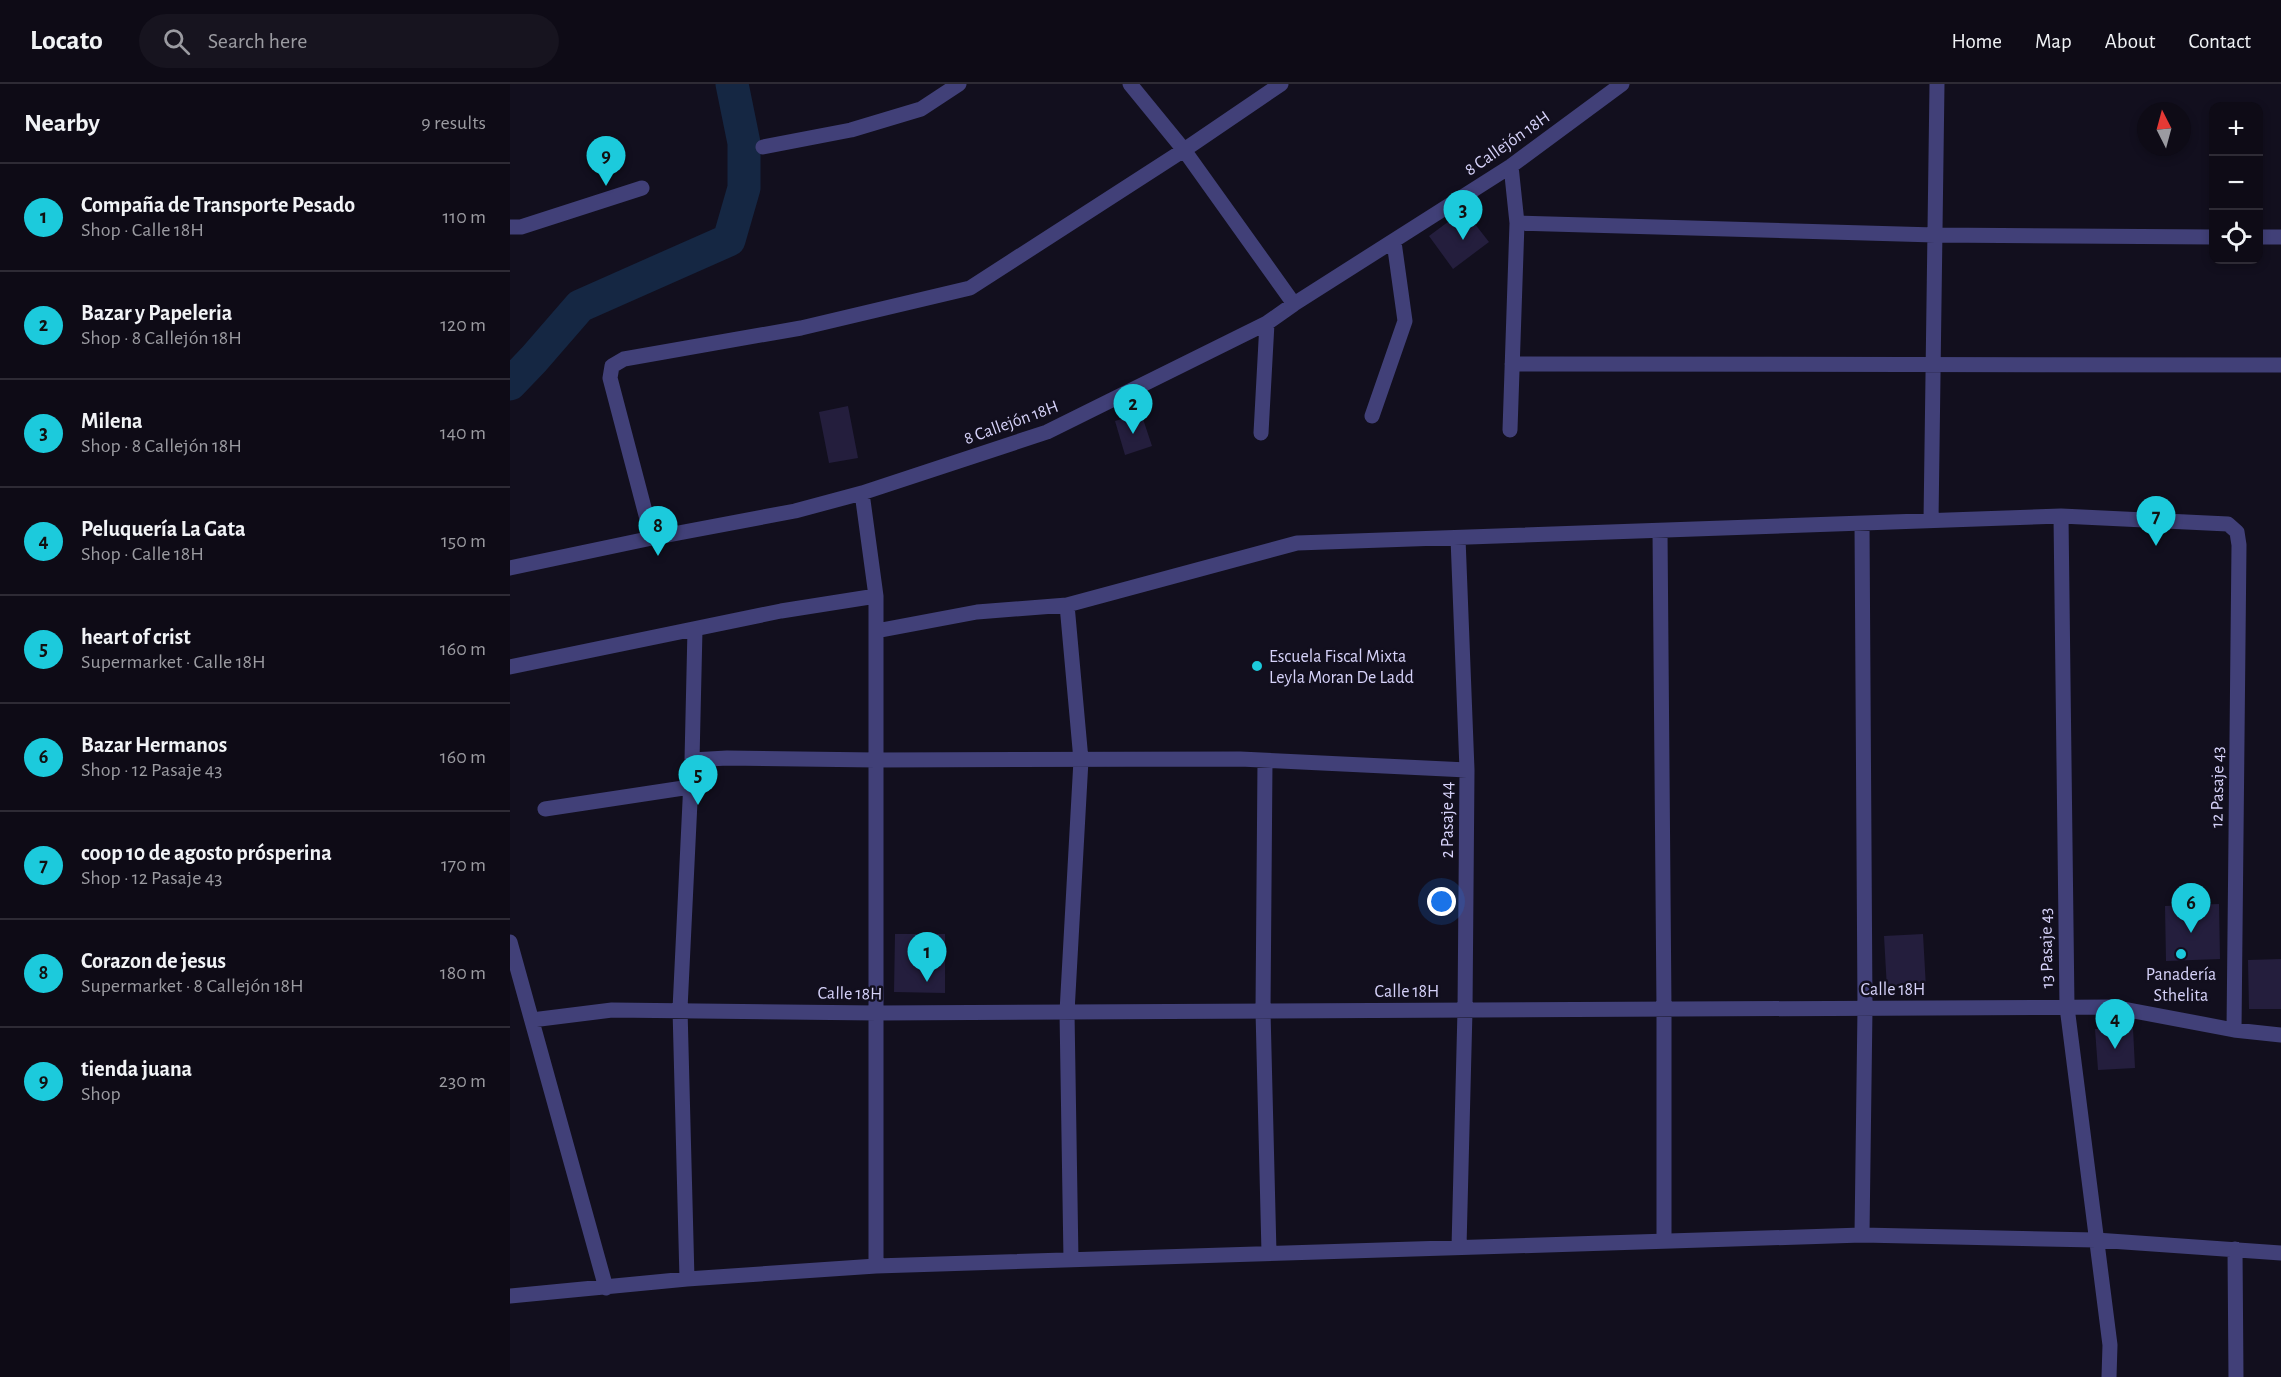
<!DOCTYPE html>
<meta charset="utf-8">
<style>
:root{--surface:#0e0b16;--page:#17141f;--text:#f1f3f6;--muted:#9b9ba1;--line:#2e2b35;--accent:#1ccadc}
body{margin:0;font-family:"Alegreya Sans",sans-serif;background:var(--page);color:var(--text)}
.controls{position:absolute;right:18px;top:18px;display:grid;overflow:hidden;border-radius:12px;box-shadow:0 3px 9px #0003}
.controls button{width:54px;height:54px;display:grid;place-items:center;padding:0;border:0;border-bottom:2px solid var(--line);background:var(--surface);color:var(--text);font:30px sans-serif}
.compass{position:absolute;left:1627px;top:18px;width:54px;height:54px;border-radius:50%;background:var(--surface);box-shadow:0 3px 9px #0003;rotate:354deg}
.you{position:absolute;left:932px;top:818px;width:21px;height:21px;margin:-15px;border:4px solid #fff;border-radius:50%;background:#1a73e8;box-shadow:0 0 0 9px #1a73e833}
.badge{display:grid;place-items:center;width:39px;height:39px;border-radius:50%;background:var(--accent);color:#111;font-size:20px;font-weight:700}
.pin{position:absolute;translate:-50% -50px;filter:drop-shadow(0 2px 3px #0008)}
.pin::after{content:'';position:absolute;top:32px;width:21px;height:18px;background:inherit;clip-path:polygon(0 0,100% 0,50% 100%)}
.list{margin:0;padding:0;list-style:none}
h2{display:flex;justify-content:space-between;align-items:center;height:78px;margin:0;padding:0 24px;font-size:26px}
h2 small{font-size:20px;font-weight:400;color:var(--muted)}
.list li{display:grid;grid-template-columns:39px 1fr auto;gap:18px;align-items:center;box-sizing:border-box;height:108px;padding:0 24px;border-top:2px solid var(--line)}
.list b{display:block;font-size:22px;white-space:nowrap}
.list p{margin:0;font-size:20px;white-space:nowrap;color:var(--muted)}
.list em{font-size:20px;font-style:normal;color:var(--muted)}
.icon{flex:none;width:33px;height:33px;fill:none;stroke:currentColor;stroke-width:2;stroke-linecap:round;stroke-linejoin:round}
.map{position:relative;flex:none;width:1771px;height:1293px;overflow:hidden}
header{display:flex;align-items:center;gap:36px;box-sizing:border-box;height:84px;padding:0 30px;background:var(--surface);border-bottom:2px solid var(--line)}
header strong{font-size:28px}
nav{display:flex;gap:33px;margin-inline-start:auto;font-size:21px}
.search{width:420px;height:54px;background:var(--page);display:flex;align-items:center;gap:15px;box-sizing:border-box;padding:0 21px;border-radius:33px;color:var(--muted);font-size:22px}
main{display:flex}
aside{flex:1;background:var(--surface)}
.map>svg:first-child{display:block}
</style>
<header>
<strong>Locato</strong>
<div class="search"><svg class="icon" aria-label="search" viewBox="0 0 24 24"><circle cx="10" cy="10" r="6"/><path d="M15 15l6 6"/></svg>Search here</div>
<nav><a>Home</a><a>Map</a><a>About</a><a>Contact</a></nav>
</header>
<main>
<aside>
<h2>Nearby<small>9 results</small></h2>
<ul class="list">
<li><span class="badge">1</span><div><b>Compaña de Transporte Pesado</b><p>Shop · Calle 18H</p></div><em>110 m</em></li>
<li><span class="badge">2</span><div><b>Bazar y Papeleria</b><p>Shop · 8 Callejón 18H</p></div><em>120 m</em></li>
<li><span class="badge">3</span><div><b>Milena</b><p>Shop · 8 Callejón 18H</p></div><em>140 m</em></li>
<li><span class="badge">4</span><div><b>Peluquería La Gata</b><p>Shop · Calle 18H</p></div><em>150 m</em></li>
<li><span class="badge">5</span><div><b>heart of crist</b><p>Supermarket · Calle 18H</p></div><em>160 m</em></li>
<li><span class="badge">6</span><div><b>Bazar Hermanos</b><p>Shop · 12 Pasaje 43</p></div><em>160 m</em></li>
<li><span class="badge">7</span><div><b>coop 10 de agosto prósperina</b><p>Shop · 12 Pasaje 43</p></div><em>170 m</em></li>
<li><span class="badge">8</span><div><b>Corazon de jesus</b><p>Supermarket · 8 Callejón 18H</p></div><em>180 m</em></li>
<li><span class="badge">9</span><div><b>tienda juana</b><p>Shop</p></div><em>230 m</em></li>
</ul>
</aside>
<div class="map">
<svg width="1771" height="1293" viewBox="0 0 1771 1293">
<rect width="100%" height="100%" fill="#120f1e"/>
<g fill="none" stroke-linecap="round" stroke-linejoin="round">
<path stroke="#152743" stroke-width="33" d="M0,300l24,-25 46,-53 149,-66 15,-52v-45l-12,-59"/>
</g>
<path fill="#241e3d" d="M954,126l25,32 -36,27 -24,-33z
M338,322l10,52 -29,5 -10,-51z
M631,329l11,33 -27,9 -10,-34z
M1709,820l1,55 -54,2 -1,-55z
M385,850h50v59l-51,-1z
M1413,850l3,54 -39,1 -3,-53z
M1771,875v50h-32l-1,-49z
M1623,944l2,40 -37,2 -3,-41z"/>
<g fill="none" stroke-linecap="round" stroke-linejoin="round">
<path stroke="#414078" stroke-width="15" d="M620,0l54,66 110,154
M253,63l88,-17 70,-21 38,-25
M1007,139l418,12 279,2
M0,143h11l121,-39
M1748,153h23
M1002,280l769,1
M862,332l33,-95 -11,-79
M1000,346l7,-207 -6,-57
M751,349l6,-110
M352,409l14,103v670
M1551,432l6,491 43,338 -1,32
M1421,437l6,-437
M1150,447l4,478v232
M142,454l-42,-160 2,-12 12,-7 177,-31 169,-40 214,-138 97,-66
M948,454l9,232 -2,240 -6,237
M0,484l142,-30 143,-27 67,-18 185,-61 220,-109 27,-19 217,-138 111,-82
M557,521l14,155 -14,252 4,248
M366,547l101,-19 90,-7 230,-62 764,-27 167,8 9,8 2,13 -5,485
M0,583l271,-56 95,-15
M182,676l35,-2 149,2 364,-1 227,11
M755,677l-2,250 6,242
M35,725l145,-22
M0,858l96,346
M22,936l80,-10 265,3 1236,-6 121,23 47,5
M1352,1151l3,-227 -3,-484
M1725,1165l1,128
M177,1195l-7,-270 12,-249 3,-131
M0,1212l177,-17 189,-13 986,-31 234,5 185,13"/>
</g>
<g fill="#1ccadc" stroke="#120f1e" stroke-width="2">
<circle cx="747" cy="582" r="6"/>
<circle cx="1671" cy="870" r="6"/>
</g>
<g text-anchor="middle" stroke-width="5" stroke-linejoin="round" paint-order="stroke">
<g font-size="18" fill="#d6d2f9" stroke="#120f1e">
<text transform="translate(997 59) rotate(-35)" y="6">8 Callejón 18H</text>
<text transform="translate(501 338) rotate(-20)" y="6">8 Callejón 18H</text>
<text transform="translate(1707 703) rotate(-89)" y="6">12 Pasaje 43</text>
<text transform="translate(937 736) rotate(-90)" y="6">2 Pasaje 44</text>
<text transform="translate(1536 864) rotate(-91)" y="6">13 Pasaje 43</text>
<text x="1383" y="911">Calle 18H</text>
<text x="897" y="913">Calle 18H</text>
<text transform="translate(340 909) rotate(1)" y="6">Calle 18H</text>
</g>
<g font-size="18" fill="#d6d2f9" stroke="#120f1e" text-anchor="start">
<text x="759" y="578">Escuela Fiscal Mixta<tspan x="759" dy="21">Leyla Moran De Ladd</tspan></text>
<text x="1671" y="896" text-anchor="middle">Panadería<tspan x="1671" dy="21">Sthelita</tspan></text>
</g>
</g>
</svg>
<div class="controls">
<button>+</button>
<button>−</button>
<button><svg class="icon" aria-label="locate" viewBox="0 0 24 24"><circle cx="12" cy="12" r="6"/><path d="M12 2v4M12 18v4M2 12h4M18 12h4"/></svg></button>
</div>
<svg class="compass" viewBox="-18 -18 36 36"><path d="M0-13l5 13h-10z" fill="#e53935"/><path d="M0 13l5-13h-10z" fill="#9b9ba1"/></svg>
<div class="you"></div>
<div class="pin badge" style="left:417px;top:898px">1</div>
<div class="pin badge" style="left:623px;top:350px">2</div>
<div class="pin badge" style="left:953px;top:156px">3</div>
<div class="pin badge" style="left:1605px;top:965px">4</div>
<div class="pin badge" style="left:188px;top:721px">5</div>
<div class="pin badge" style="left:1681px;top:849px">6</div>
<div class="pin badge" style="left:1646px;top:462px">7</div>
<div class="pin badge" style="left:148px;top:472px">8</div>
<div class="pin badge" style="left:96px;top:102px">9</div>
</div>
</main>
